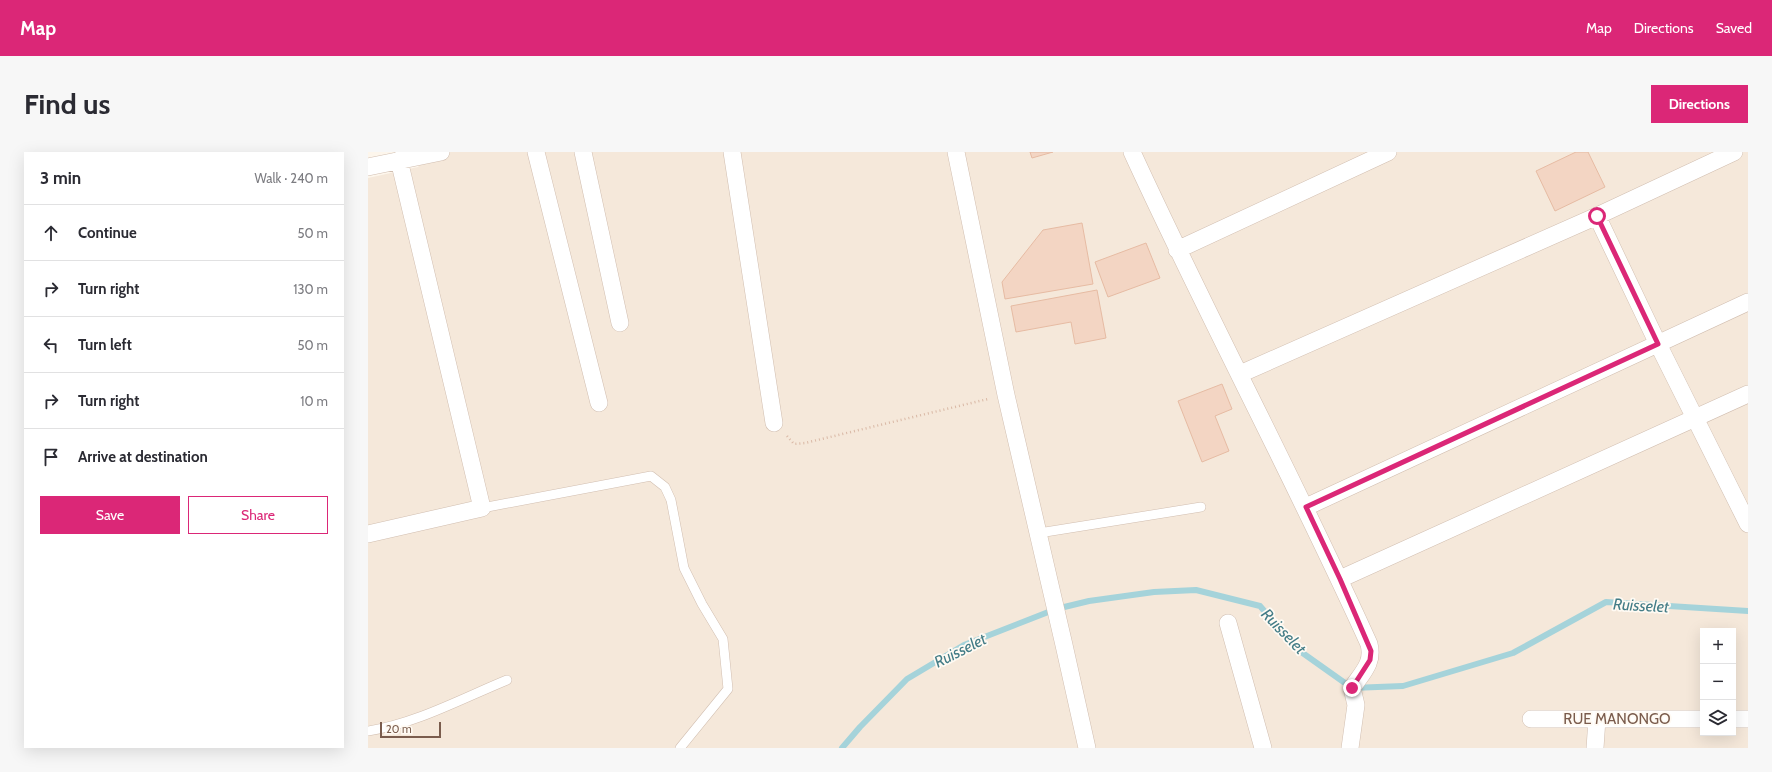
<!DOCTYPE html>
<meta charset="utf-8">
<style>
:root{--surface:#fff;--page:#f7f7f7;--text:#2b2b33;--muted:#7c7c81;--line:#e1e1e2;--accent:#db2777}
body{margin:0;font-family:Cabin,sans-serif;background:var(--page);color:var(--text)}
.controls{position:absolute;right:12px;bottom:12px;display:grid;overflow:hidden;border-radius:0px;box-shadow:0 4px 16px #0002}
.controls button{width:36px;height:36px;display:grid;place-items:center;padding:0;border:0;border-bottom:1px solid var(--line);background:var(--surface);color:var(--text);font:20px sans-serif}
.scale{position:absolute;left:12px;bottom:10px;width:61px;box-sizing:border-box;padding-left:4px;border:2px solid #7a5c4d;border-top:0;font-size:11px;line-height:14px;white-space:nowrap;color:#7a5c4d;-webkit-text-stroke:3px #fffaf3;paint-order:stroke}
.stop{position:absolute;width:12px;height:12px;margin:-9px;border:3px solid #db2777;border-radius:50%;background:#fff}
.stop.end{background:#db2777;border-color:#fff;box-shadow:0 1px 4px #0008}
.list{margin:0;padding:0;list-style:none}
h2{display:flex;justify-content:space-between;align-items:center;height:52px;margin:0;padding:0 16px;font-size:17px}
h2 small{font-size:13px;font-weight:400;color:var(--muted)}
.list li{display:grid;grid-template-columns:26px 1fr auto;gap:12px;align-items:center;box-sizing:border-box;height:56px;padding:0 16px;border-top:1px solid var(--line)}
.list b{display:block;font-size:15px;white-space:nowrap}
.list em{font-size:13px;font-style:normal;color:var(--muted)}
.actions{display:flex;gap:8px;padding:12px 16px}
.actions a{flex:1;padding:9px 0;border:1px solid var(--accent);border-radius:0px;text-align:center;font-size:14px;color:var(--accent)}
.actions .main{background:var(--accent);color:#fff}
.icon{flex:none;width:22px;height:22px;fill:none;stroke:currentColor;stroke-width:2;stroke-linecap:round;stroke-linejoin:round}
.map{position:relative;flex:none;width:1380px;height:596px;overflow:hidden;border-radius:0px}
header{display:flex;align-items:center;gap:24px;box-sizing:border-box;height:56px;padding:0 20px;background:var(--accent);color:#fff}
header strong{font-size:19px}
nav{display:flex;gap:22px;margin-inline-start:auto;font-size:14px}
.intro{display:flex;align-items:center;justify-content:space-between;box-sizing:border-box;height:96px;padding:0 24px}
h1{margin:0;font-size:28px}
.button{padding:10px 18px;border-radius:0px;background:var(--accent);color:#fff;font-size:14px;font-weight:700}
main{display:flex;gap:24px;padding:0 24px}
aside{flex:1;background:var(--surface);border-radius:0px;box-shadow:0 4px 16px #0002}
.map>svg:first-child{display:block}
</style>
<header>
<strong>Map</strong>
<nav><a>Map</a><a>Directions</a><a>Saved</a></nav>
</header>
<div class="intro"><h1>Find us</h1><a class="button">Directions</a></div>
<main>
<aside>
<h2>3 min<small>Walk · 240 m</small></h2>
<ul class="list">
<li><svg class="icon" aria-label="ahead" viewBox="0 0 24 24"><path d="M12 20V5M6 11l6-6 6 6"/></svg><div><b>Continue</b></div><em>50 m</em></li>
<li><svg class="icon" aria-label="right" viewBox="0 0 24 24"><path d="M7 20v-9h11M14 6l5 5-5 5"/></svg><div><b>Turn right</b></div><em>130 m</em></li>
<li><svg class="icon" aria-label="left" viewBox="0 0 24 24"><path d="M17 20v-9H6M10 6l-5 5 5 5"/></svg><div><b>Turn left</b></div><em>50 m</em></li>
<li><svg class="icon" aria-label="right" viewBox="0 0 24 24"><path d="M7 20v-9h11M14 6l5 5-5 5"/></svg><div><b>Turn right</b></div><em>10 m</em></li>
<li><svg class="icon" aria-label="arrive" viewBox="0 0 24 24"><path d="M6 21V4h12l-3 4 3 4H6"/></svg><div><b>Arrive at destination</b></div></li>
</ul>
<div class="actions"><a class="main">Save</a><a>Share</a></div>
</aside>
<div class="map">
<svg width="1380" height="596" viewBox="0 0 1380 596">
<rect width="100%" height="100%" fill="#fdf6ec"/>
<path fill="#f5e8da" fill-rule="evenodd" d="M63,0h1317v596h-1380v-570l50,-11zM1335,479h30v102h-30z"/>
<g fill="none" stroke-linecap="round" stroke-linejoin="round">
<path stroke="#a5d3da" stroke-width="6" d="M474,596l18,-21 47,-48 57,-34 92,-36 33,-8 65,-9 42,-2 64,16 37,43 55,39 51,-2 110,-33 93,-51 142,9"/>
</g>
<path fill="#f3d5c3" stroke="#e6bba3" d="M662,0h23l-21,6z
M1208,0h12l17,35 -50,24 -19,-40z
M714,71l11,61 -88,15 -3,-17 41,-52z
M778,91l14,35 -52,19 -13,-35z
M729,138l9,48 -31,6 -4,-22 -55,10 -5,-26z
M854,232l10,25 -17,7 14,35 -27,11 -24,-61z"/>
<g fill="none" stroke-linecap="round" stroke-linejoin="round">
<defs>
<path id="lane" d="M114,356l169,-32 14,11 6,13 13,68 18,36 21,35 5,50 -48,59
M671,381l162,-26
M0,579c47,-7 95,-33 139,-51"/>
<path id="street" d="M168,0l63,251
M215,0l37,171
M364,0l42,271
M588,0l50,243 58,250 23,103
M764,0c76,166 162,326 237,492 5,19 -7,29 -17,44l4,17 -6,43
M0,15l73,-15
M1229,64l61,128 90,180
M809,98l211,-98
M872,222l357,-158 137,-64
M938,355l442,-205
M0,382l114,-26 -83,-348
M972,427l408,-185
M860,471l35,125
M1163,567h172
M1365,567h15
M1227,596l2,-29"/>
</defs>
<use href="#lane" stroke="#d1beb0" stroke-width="10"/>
<use href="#street" stroke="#d1beb0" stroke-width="18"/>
<path stroke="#d9b8a5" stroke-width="2.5" stroke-dasharray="1 3" stroke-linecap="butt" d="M419,284l7,8 11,-1 183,-44"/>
<use href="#lane" stroke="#fff" stroke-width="9"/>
<use href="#street" stroke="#fff" stroke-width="17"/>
</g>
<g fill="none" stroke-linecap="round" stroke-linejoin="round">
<path stroke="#db2777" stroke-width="5" d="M984,536l18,-28 1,-9 -31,-72 -34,-72 352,-163 -61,-128"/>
</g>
<g text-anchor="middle" stroke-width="3.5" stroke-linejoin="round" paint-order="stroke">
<g font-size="15" fill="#7a5c4d" stroke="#fffaf3">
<text x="1249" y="572">RUE MANONGO</text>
</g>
<g font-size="16" font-style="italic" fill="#437c86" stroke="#fffaf3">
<text transform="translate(1273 453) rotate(3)" y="6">Ruisselet</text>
<text transform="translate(916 479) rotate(46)" y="6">Ruisselet</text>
<text transform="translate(592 498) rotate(-27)" y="6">Ruisselet</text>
</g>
</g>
</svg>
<div class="controls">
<button>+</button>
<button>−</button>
<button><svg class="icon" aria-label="layers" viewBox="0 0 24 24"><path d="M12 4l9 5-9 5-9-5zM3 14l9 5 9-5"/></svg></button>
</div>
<div class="scale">20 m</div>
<div class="stop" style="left:1229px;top:64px"></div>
<div class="stop end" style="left:984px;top:536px"></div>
</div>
</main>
